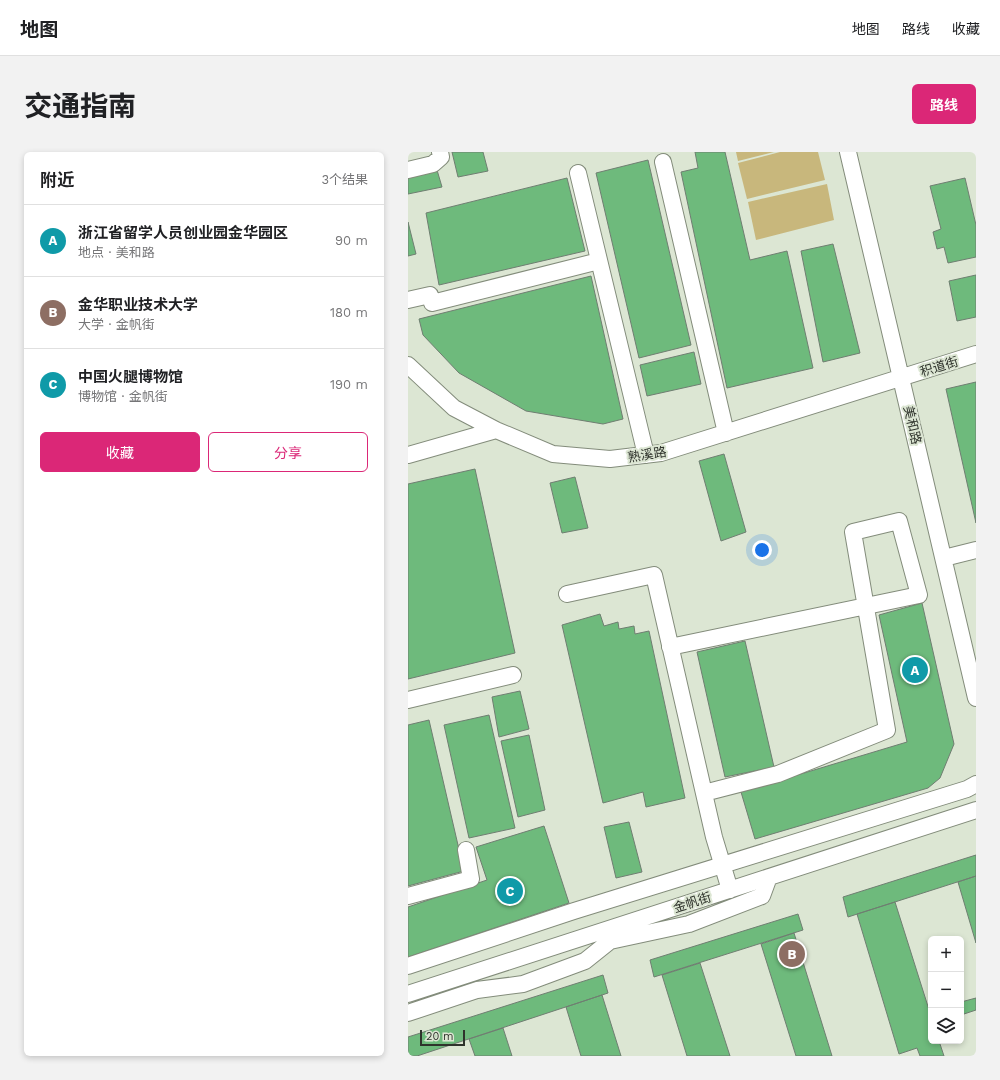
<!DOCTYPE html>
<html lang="zh">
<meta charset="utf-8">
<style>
:root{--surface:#fff;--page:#f2f2f2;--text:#202124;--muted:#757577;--line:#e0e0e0;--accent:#db2777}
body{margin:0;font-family:"Work Sans","Noto Sans SC",sans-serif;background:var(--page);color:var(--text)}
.controls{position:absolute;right:12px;bottom:12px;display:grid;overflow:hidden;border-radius:6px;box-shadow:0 2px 6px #0003}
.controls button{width:36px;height:36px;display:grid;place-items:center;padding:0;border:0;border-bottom:1px solid var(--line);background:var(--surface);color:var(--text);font:20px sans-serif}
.scale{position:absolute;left:12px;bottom:10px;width:45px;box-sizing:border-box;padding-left:4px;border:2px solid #2f332c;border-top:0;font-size:11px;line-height:14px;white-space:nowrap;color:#2f332c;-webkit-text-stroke:3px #dce6d3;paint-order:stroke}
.you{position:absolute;left:354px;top:398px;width:14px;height:14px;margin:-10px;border:3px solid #fff;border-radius:50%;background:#1a73e8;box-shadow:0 0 0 6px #1a73e833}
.badge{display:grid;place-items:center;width:26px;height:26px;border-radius:50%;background:var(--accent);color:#fff;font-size:13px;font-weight:700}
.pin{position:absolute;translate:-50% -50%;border:2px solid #fff;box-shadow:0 1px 4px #0006}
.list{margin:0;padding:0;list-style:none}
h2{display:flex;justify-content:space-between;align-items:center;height:52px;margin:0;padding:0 16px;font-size:17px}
h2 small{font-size:13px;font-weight:400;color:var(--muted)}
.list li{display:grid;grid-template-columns:26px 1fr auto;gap:12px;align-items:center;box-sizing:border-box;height:72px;padding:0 16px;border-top:1px solid var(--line)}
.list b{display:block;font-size:15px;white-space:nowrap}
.list p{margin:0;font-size:13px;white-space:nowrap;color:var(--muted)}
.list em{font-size:13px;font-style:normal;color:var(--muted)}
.actions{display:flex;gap:8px;padding:12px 16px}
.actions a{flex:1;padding:9px 0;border:1px solid var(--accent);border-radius:6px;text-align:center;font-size:14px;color:var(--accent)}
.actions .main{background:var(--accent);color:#fff}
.icon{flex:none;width:22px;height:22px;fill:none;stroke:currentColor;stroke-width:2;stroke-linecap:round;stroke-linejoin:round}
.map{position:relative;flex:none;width:568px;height:904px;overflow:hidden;border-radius:6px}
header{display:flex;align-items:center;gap:24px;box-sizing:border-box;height:56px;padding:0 20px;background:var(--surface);border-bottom:1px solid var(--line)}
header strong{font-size:19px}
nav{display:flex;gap:22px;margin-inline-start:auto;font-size:14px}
.intro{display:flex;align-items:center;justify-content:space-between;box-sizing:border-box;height:96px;padding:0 24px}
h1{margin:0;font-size:28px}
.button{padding:10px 18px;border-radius:6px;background:var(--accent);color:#fff;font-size:14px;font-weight:700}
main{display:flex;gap:24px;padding:0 24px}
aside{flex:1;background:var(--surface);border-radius:6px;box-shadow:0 2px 6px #0003}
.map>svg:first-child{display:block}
</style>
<header>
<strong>地图</strong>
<nav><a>地图</a><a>路线</a><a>收藏</a></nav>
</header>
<div class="intro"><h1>交通指南</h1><a class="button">路线</a></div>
<main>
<aside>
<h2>附近<small>3个结果</small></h2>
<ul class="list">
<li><span class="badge" style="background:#0f9aa8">A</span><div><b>浙江省留学人员创业园金华园区</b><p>地点 · 美和路</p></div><em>90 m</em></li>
<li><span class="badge" style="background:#8d6e63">B</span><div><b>金华职业技术大学</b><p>大学 · 金帆街</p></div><em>180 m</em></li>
<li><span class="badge" style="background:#0f9aa8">C</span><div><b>中国火腿博物馆</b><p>博物馆 · 金帆街</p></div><em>190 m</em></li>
</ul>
<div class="actions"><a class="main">收藏</a><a>分享</a></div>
</aside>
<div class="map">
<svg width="568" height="904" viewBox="0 0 568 904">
<rect width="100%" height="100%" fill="#dce6d3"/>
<path fill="#c8b77c" d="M328,0h38l-36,9z
M372,0h38l7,28 -78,19 -9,-36z
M419,32l7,36 -78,20 -8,-38z"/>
<path fill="#6eba7c" stroke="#6f7e71" d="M44,0h31l5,19 -30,6z
M287,0h30l25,108 37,-9 26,117 -86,20 -46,-216 17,-4z
M240,8l43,185 -52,13 -43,-185z
M29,18l5,17 -34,7v-17z
M159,26l18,73 -146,34 -13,-72z
M557,26l11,47v32l-28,6 -4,-16 -7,2 -4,-17 8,-3 -11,-43z
M0,70l8,32 -8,2z
M425,92l27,109 -37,9 -22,-111z
M568,123v42l-19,4 -8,-40z
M183,124l32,143 -20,5 -77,-13 -67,-38 -36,-38 -4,-16z
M286,200l7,32 -54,12 -7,-31z
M568,230v141l-30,-134z
M316,302l22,78 -25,9 -22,-80z
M67,317l40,184 -107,26v-195z
M167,325l13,51 -26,5 -12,-50z
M514,451l32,141 -14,34 -12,10 -173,51 -14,-47 166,-50 -28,-127z
M192,462l4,12 14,-4 1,7 15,-3 1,8 14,-3 36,167 -39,9 -3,-15 -40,11 -41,-178z
M337,489l29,126 -49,10 -28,-125z
M112,539l9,38 -30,8 -7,-40z
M81,563l26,113 -46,10 -25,-113z
M21,568l35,151 -56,15v-161z
M121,583l16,75 -27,7 -17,-76z
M221,670l13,50 -26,6 -12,-51z
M136,674l25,77 -161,54v-50l79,-27 -11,-33z
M568,703v21l-128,41 -5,-20z
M568,724v67l-18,-61z
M487,750l36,114v25h8l5,15h-24l-3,-8 -18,6 -42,-140z
M390,762l5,16 -149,47 -4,-17z
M386,781l38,123h-36l-35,-112z
M292,811l30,93h-43l-25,-81z
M195,823l5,18 -191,63h-9v-19z
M194,843l19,61h-40l-15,-49z
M568,846v12l-15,5v-13z
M95,876l9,28h-37l-6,-17z"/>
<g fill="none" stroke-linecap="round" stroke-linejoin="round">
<defs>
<path id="minor" d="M440,0l128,546
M255,10l63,271
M0,18l25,-6 8,-7 -1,-5
M170,21l68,282
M0,148l22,-5 2,8 167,-42
M0,213l46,43 42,22 57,24 57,5 51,-6 315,-99
M0,303l88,-25
M536,406l32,-8
M159,442l87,-19 60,262 16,53
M262,495l249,-52 -20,-74 -46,11 34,198 -109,44 -74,19
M0,548l105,-25
M0,744l63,-17 -5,-29
M0,814l166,-55 393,-122 9,-5
M0,842l568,-184
M0,861l69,-23 46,-6 62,-23 25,-20 79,-17 73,-28 7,-19"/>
</defs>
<use href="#minor" stroke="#838c7b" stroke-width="18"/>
<use href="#minor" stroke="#fff" stroke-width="16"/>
</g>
<g text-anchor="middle" stroke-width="4" stroke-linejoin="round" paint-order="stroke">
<g font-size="13" fill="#2f332c" stroke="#dce6d3">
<text transform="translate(531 214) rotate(-17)" y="5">积道街</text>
<text transform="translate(505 273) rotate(77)" y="5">美和路</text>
<text transform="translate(239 302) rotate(-9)" y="5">熟溪路</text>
<text transform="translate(284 750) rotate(-18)" y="5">金帆街</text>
</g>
</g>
</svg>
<div class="controls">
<button>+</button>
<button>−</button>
<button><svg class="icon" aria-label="layers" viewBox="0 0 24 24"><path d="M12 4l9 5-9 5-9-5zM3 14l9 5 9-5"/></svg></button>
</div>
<div class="scale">20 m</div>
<div class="you"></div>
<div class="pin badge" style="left:507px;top:518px;background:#0f9aa8">A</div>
<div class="pin badge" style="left:384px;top:802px;background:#8d6e63">B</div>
<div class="pin badge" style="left:102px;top:739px;background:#0f9aa8">C</div>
</div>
</main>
